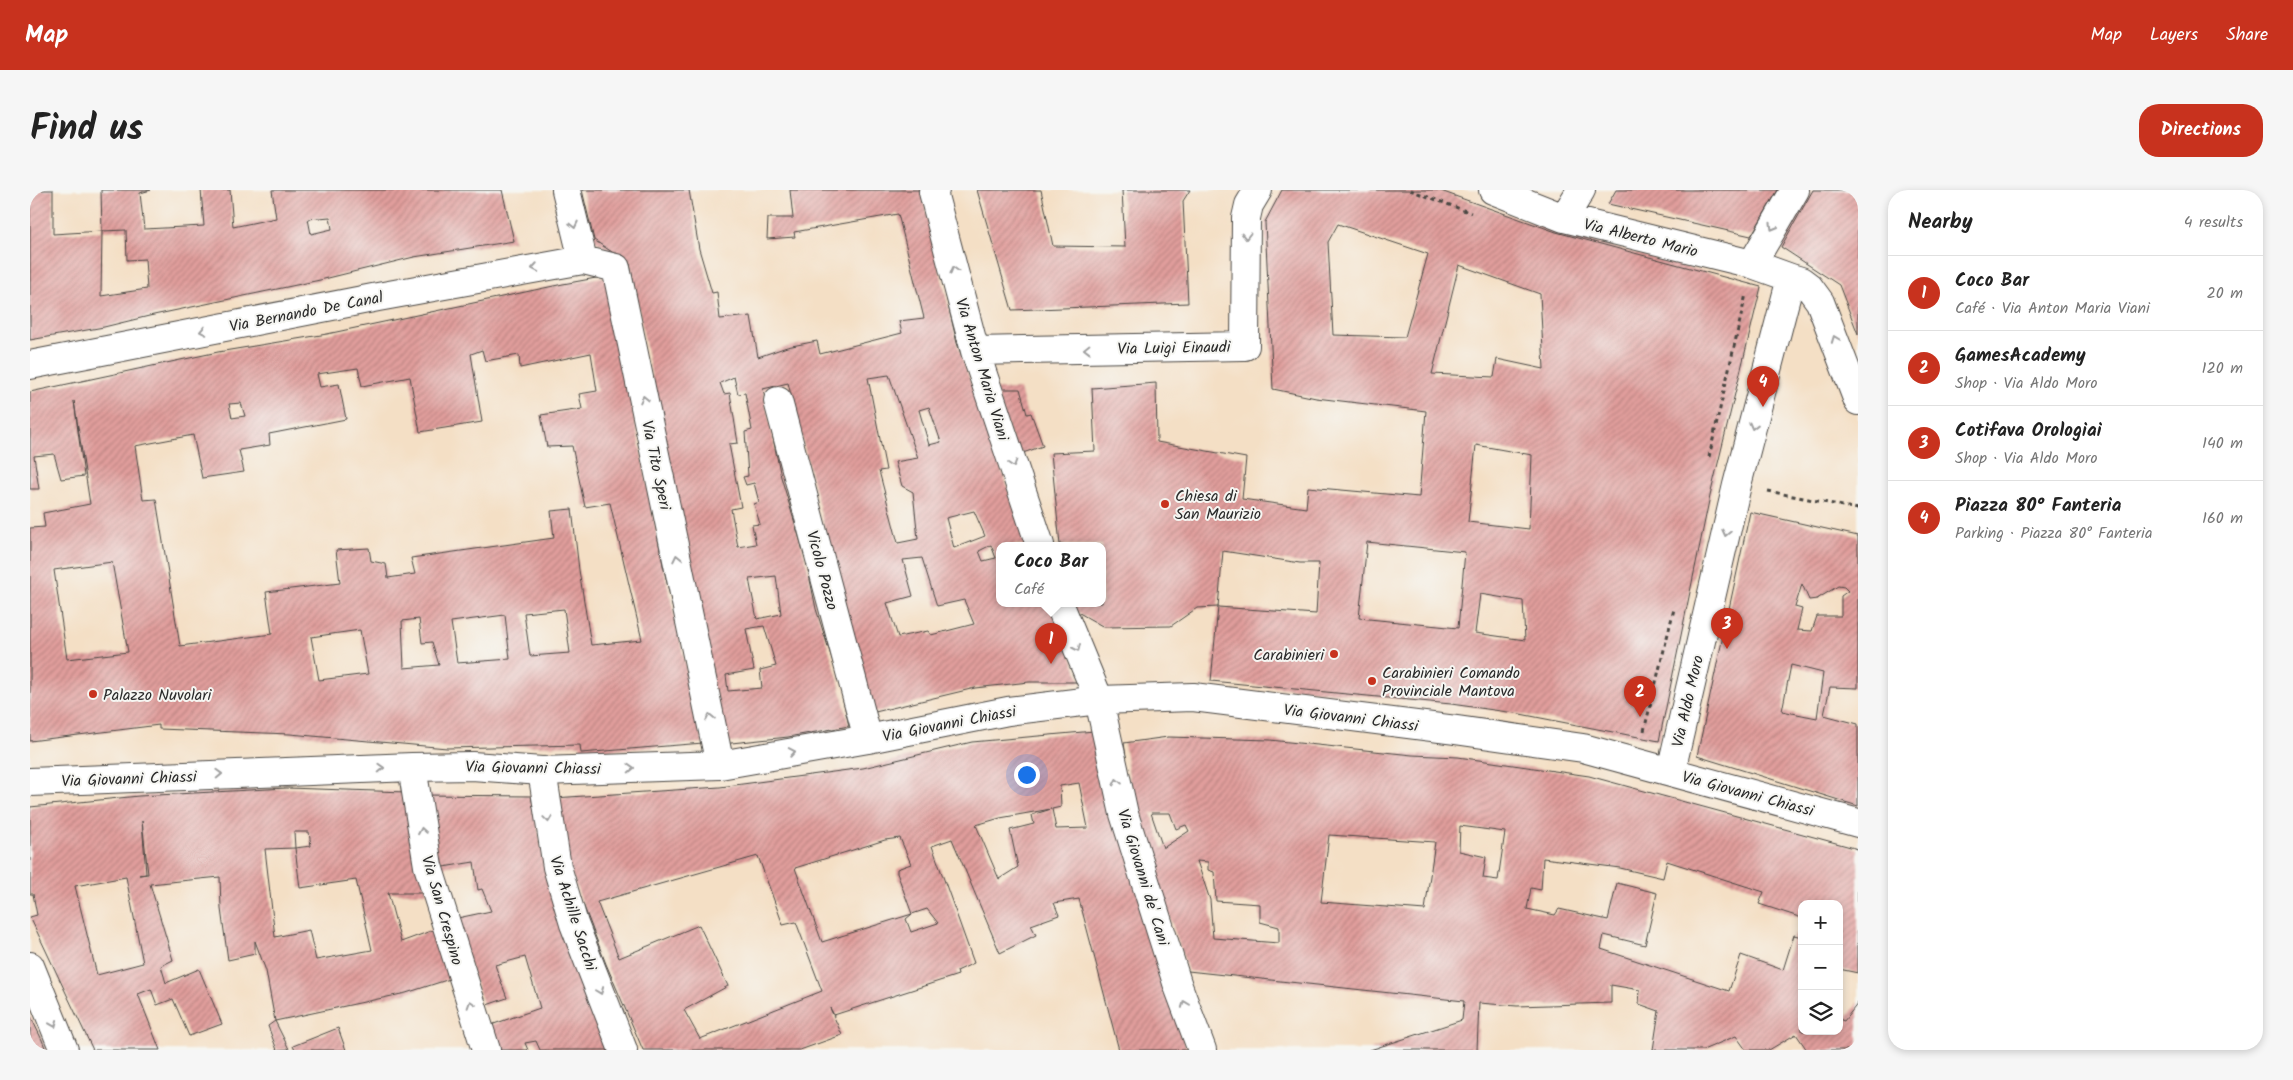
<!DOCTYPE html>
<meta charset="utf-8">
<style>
:root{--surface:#fff;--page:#f6f6f6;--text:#222;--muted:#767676;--line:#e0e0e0;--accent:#c8321e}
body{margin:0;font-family:Kalam,sans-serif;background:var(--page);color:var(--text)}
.controls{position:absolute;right:15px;bottom:15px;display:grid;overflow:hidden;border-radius:10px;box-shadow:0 2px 8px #0003}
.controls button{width:45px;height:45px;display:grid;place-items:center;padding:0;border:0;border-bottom:1px solid var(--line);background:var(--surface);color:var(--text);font:25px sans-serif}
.you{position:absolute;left:996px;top:584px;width:18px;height:18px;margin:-12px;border:4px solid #fff;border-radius:50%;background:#1a73e8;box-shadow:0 0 0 8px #1a73e833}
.badge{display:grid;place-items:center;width:32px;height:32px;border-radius:50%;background:var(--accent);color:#fff;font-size:16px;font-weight:700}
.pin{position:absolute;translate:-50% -41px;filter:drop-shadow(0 1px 2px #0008)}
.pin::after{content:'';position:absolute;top:26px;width:18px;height:15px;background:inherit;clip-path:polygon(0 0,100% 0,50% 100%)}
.popup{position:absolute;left:966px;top:352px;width:110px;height:65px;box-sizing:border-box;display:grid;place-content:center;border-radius:10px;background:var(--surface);filter:drop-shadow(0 1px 4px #0005);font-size:16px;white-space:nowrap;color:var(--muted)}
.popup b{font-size:19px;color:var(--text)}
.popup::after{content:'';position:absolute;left:50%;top:100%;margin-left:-10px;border:10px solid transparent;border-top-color:var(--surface)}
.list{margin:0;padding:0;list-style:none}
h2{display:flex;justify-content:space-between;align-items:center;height:65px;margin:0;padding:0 20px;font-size:21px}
h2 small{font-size:16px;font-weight:400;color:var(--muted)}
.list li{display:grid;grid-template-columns:32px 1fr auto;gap:15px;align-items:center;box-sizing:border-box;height:75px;padding:0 20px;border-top:1px solid var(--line)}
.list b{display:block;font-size:19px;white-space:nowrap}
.list p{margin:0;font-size:16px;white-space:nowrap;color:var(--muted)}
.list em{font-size:16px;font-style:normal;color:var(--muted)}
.icon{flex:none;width:28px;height:28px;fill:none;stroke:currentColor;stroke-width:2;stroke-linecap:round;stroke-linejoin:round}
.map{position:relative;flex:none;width:1828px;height:860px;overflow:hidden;border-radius:20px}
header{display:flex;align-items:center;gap:30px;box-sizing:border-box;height:70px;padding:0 25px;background:var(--accent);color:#fff}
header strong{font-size:24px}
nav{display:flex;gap:28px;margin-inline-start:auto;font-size:18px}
.intro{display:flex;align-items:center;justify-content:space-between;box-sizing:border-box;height:120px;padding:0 30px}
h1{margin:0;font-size:35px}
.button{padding:12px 22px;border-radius:20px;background:var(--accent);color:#fff;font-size:18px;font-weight:700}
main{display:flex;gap:30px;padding:0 30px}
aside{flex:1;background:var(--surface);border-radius:20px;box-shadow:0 2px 8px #0003}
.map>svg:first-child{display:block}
</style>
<header>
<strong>Map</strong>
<nav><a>Map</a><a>Layers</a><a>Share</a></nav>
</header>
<div class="intro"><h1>Find us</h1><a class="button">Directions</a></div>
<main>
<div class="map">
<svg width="1828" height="860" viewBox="0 0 1828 860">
<defs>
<pattern id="building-hatch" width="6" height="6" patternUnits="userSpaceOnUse" patternTransform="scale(1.25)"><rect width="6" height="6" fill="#e19e9c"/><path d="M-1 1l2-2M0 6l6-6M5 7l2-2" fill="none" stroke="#b7817f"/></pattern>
</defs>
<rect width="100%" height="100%" fill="#f6f6f2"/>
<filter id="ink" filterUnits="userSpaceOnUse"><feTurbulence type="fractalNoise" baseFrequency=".02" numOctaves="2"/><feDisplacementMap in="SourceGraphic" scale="10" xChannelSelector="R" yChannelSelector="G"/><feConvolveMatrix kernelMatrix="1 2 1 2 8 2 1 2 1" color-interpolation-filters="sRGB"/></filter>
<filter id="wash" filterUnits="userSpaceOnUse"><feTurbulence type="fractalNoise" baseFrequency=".0096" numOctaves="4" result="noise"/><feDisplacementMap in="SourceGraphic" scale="20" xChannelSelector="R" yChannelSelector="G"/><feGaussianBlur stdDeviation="1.12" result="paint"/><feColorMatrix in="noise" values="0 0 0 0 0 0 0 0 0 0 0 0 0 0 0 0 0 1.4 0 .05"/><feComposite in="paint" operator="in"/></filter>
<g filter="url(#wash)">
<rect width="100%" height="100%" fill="#f4dfc5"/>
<g id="blocks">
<path fill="url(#building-hatch)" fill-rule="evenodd" d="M0,0h23v44l49,-3 -1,65 46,-7 -2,-30 -18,1 -1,-30 -24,1 -1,-41h50l-11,3 4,36 60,-3 -3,-36h29l3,37 43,-9 -4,-28h230l12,51 -100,16 -94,23 -171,36 -45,11 -74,13zM300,27l2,12 -21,5 -3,-15z
M552,0h107l10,59 13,44 5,-1 3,27 31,-3 7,41 29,-10 30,-6 3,13 82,-21 -3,-12 25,-3 -26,-104 -104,18 1,5 -28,2 1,-21h25l-3,-28h131l36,153 71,202h-28v58h51l30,79h-52l-54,6 -104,25 -83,-330 -25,6 18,88 25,83 10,49 22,69 11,48 -61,11 -66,7 -92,-480 -36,-24zM859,185l29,83 -23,4 7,24 11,6 5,47 -20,4 -19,-72 7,-1 -18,-92zM704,187l4,17 7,-1 7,37 -7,2 3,44 -5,1 3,8 8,-2 5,19 -5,2 6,20 -8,1 4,19 -18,3 -7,-38 10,-2 -12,-63 9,-1 -8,-50 -6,1 -4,-11zM899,217l12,35 -12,3 -10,-35zM944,321l11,25 -31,12 -8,-30zM961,355l5,13 -13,3 -4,-10zM892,368l15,48 27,-6 10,24 -43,11 -3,-4 -30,6 -11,-34 26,-7 -10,-36zM746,386l5,38 -24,5 -8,-40zM734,436l12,40 -16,4 2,18 -34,3 -2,-16 28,-5 -8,-41z
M947,0h64l12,56 72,1 -3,-57h68l-7,11 5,102 -176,7z
M1252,0h156l118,42 205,55 -51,209 -51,245 -144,-28 -64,-9 -240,-23 7,-74 98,7 3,-51h-19l-77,-12 -5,56 -21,1 -26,18 -67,1 -30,-17 -3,-7h31v-58h-42l-9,-92 44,-2 -3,-63 64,-5 1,59 89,16 -4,41 64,9 2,-21 111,10 7,-86 -110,-13 -43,-9 -8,-167zM1308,34l90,30 -23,83 -72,-2 -5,-93zM1429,75l81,29 4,75 -47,-10 -3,18 -62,-3zM1446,255l56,10 -3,74 -61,-7zM1337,352l98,10 -7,76 -99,-10zM1450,404l43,7 2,39 -50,-7z
M1586,0h162l-27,46 -143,-32z
M1783,0h45v144l-19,-49 -58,-38z
M577,86l56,289 40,178 -122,10 -1,-8 -133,3 -157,-14 -131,-5v-4l-129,16v-213l15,-1 -2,-14 47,-9 -16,-103 10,75 -23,3 -7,-25 -20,2 5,33h-9v-97l188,-40 109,-18 236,-50zM452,160l3,11 34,-6 1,13 71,-15 6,38 -18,3 3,15 -41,6 6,32 25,-1 13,61 25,-4 32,137 -51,5 -12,-75 -7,-61 -21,2 3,27 -143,20 4,16 -27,4 -2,-14 -15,-3 -2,-13 -33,2 4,33 -74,9 6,42 -92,12 -24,-147 -13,1 -8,-54 58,-11 9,43 42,-6 -5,-22 31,-5 -1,-11 77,-15 -7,-35 -19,3 -3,-13 41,-6 4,18 48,-9 10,55 62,-10 -11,-68zM211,213l4,13 -13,2 -3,-14zM82,372l16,90 -61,7 -13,-89zM534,419l6,44 -40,3 -6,-43zM475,425l5,44 -53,4 -6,-41zM389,429l3,24 10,-1 7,23 -35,3 -2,-47zM330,440l8,44 -49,6 -8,-43z
M965,199h25l7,25 4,-1 12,33 -26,9z
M1720,322l108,24v152l-28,-1 -6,28 34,9v82l-161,-50zM1772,394l7,16 8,-1 21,-13 6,1 4,4 -7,5v20h-24l-5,15 -15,-1 5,-21 -7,-2zM1761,475l32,8 -6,45 -35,-7z
M1064,541l93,319h-68l-40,-151 -25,4 5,12 -28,10 5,10 -36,18 -48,-114 -20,7 42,117 -17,8 1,4 -124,40 -4,-7 12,27 -42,15h-157l-37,-86 -43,-112 -9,-54 166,-11 143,-19 109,-26zM1049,593l9,45 -32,1 -4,-20 9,-2 -1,-21zM1021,619l-19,6 2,9 -24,6 8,37 -19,12 -23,-54 24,-7zM870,648l11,26 -14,5v4l15,41 15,-5 11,14 -27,9 -5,-13 6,-5 -90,28 -27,-74 90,-28zM728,666l25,69 13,-3 26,69 -122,48 -16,-29 44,-24 -29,-61 -80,33 -22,-56z
M1138,547l102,3 142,15 46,2 131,19 269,73v124l-19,-4v-65h-37v14l-43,-14 5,-12 -97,-31 -4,17 -43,-10 -77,-10 -2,32 -10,-2 -4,21 28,6 4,-6 49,11 9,-37 40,10 -12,52 -41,-10 -3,14 128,42 12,-36 42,15 11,-35 8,2v94h37v-12l5,2 14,-18v47h-51l-11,-16 -27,16h-23l-10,-14 -33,14h-50l6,-39 -20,-7 1,-14 -29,-5v18l-94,3 -38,-3 -2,47h-107l92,-30 2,-19 -276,-30 -54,-159 -10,-69zM1121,623h19l6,16 10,-4 3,6 -26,17zM1430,636l45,6 -7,48 -15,-2 3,-21 -27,-6zM1299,645l106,7 -10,68 -104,-8zM1167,671l11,1v8l6,2 2,29 44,3v18l19,5v16l-66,-5 -3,-38z
M257,598l119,4 21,101h-39l13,49 35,-13 17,49 -47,15 -131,28 -9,-50 -11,-30v13l-27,6 -7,-51 -1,-32 -70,7 23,76 -12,6 5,17 33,-14 23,55 -33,12 -16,-37 -16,6 -6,-16 -13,5 22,56h-67l-63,-133 7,-2 -4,-21h-3v-87l109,-11zM112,631l6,53 -9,1 7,-1zM264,642h15l2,14 -16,2zM265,658l5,40 56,-8 16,70 -56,10 -7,-30 -34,7 -10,-88zM96,687l17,86 -46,12 -22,-89z
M392,605l109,1 16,75 61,179h-68l-4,-9 -11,2 3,7h-31l-9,-24 52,-18 -15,-51 -30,8 12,33 -23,8 -31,-87 38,-8 -9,-22 -4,1 -4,-28 -37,6z
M0,825l12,25 4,10h-16z
M245,831l14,28 -12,1 -9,-24z
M308,838l8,22h-51l-2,-4z"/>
</g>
</g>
<g filter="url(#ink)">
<use href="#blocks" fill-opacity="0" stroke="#494642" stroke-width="1"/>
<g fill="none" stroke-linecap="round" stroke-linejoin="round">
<defs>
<path id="minor" d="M536,0l17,70
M905,0l-2,2 42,159 65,194
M1463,0l71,28 188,46 39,14
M1534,28l17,-28
M1722,74l43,-74
M945,161l270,-5 1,-128 3,-13 9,-15
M0,175l348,-68 205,-37 33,8 104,497
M748,211l90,338
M1029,413l40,97 25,114 54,172 24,64
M382,577l16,99 58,184
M512,581l15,96 17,57 49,126
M1641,581l66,-286 54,-207 10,3 8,6 11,15 38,99
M0,592l382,-15 60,-1 70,5 178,-6 148,-26 140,-28 91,-11 94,-3 263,33 127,18 275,75
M0,776l34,84"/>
</defs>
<use href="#minor" stroke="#494642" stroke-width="30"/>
<path stroke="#494642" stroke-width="3" stroke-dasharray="4 4" stroke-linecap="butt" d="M1380,0l61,23
M1679,267l37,-163
M1738,301l90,18
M1614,541l30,-122"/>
<use href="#minor" stroke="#fff" stroke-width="28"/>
</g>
<defs><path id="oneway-chevron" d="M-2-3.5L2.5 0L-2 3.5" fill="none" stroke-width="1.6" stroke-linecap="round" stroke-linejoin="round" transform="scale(1.25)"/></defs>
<g stroke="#a0a0a0">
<use href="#oneway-chevron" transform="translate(544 35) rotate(77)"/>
<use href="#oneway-chevron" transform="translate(1743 37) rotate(120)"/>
<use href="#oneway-chevron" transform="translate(1216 46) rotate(90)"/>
<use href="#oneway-chevron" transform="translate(505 78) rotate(170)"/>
<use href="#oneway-chevron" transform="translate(924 80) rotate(-105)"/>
<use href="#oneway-chevron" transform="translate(173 141) rotate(169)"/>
<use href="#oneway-chevron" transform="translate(1805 149) rotate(-111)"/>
<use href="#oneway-chevron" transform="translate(1057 159) rotate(179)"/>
<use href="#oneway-chevron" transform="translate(614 209) rotate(-102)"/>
<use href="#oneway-chevron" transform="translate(1723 236) rotate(104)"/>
<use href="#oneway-chevron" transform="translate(983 274) rotate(72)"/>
<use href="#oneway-chevron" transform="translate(1696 343) rotate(103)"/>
<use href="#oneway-chevron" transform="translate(647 368) rotate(-102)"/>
<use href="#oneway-chevron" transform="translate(1047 458) rotate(66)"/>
<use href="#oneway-chevron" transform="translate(680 527) rotate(-102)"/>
<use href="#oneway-chevron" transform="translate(762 562) rotate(-10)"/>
<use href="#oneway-chevron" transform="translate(351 578) rotate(-2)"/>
<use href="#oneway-chevron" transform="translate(601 578) rotate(-2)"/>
<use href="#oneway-chevron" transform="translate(189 584) rotate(-2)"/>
<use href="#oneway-chevron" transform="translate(1087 592) rotate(-102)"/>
<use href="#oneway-chevron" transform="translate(518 629) rotate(82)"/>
<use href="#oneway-chevron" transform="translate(392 641) rotate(-99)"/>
<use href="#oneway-chevron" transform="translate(570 801) rotate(69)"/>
<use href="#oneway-chevron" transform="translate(441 814) rotate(-108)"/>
<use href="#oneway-chevron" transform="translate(1155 814) rotate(-111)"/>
<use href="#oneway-chevron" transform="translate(24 834) rotate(68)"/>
</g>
</g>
<g fill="#c8321e" stroke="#f6f6f2" stroke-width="2">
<circle cx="1135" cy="314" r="5"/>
<circle cx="1304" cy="464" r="5"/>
<circle cx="1342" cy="491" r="5"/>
<circle cx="63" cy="504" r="5"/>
</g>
<g text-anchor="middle" stroke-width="4" stroke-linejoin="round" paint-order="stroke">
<g font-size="16" fill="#2b2b2b" stroke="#f6f6f2">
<text transform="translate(1611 47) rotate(14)" y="6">Via Alberto Mario</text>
<text transform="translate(276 121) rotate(-11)" y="6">Via Bernando De Canal</text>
<text transform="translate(1144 157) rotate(-1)" y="6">Via Luigi Einaudi</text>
<text transform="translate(953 179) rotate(73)" y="6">Via Anton Maria Viani</text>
<text transform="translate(627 275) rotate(78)" y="6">Via Tito Speri</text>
<text transform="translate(793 380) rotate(75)" y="6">Vicolo Pozzo</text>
<text transform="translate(1657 511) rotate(-77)" y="6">Via Aldo Moro</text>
<text transform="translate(1321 527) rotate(7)" y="6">Via Giovanni Chiassi</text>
<text transform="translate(919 533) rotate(-11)" y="6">Via Giovanni Chiassi</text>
<text transform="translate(503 577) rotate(1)" y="6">Via Giovanni Chiassi</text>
<text transform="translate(99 588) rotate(-2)" y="6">Via Giovanni Chiassi</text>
<text transform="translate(1718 603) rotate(15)" y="6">Via Giovanni Chiassi</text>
<text transform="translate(1114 687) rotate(73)" y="6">Via Giovanni de' Cani</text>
<text transform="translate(413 720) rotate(74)" y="6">Via San Crespino</text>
<text transform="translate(544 723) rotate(72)" y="6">Via Achille Sacchi</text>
</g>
<g font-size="16" fill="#2b2b2b" stroke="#f6f6f2" text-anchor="start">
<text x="1145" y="311">Chiesa di<tspan x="1145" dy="18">San Maurizio</tspan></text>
<text x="1294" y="470" text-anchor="end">Carabinieri</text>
<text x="1352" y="488">Carabinieri Comando<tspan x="1352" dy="18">Provinciale Mantova</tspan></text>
<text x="73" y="510">Palazzo Nuvolari</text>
</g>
</g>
</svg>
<div class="controls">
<button>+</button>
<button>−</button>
<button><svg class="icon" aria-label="layers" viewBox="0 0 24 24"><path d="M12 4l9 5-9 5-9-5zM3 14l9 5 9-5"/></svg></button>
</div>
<div class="you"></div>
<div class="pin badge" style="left:1021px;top:474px">1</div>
<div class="popup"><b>Coco Bar</b>Café</div>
<div class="pin badge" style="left:1610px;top:527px">2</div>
<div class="pin badge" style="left:1697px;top:459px">3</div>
<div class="pin badge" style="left:1733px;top:217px">4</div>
</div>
<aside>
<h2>Nearby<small>4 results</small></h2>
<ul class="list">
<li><span class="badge">1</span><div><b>Coco Bar</b><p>Café · Via Anton Maria Viani</p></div><em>20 m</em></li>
<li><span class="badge">2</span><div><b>GamesAcademy</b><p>Shop · Via Aldo Moro</p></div><em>120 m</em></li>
<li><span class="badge">3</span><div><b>Cotifava Orologiai</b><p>Shop · Via Aldo Moro</p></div><em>140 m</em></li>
<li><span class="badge">4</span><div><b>Piazza 80° Fanteria</b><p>Parking · Piazza 80° Fanteria</p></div><em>160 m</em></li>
</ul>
</aside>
</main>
